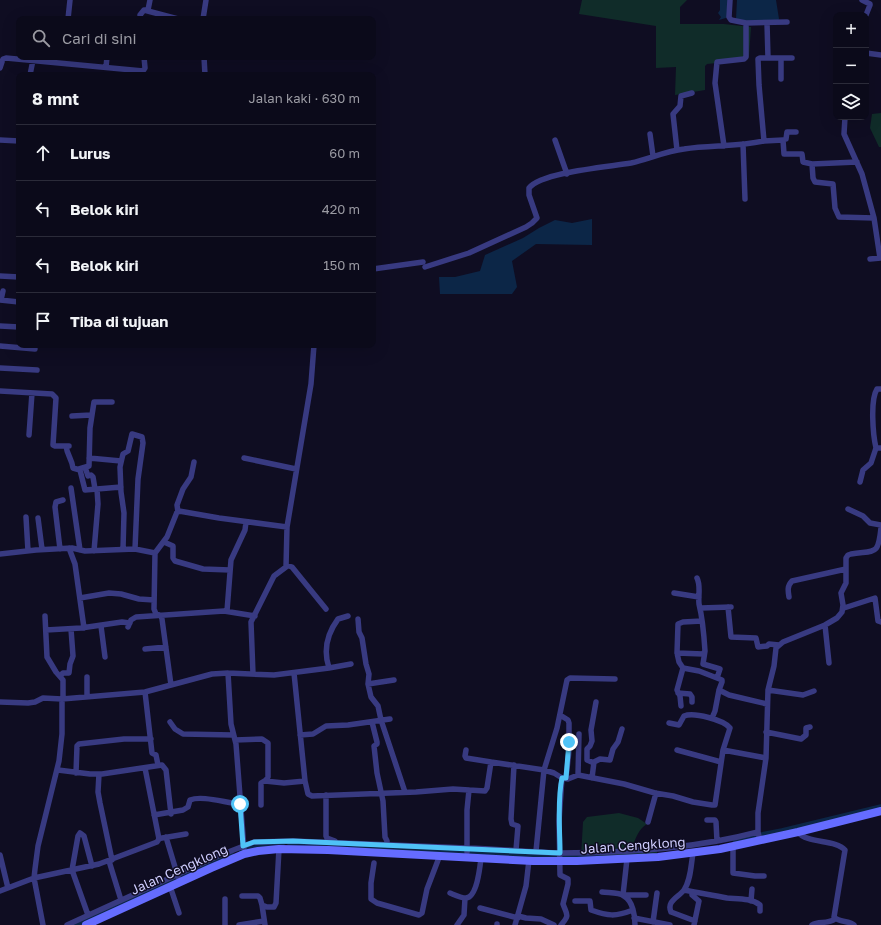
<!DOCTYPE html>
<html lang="id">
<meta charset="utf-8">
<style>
:root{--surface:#0b0a1a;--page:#191827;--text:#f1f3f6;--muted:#9a9aa2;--line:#2b2b39}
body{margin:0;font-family:"Golos Text",sans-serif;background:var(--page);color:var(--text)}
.controls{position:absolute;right:12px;top:12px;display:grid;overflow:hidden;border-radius:8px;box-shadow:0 4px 16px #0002}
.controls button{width:36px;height:36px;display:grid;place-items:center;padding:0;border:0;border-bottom:1px solid var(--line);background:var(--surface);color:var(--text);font:20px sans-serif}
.stop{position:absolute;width:12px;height:12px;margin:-9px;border:3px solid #4fc3f7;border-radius:50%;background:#fff}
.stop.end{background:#4fc3f7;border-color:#fff;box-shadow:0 1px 4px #0008}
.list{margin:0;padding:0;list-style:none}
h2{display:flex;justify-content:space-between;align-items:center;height:52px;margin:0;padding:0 16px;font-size:17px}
h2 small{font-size:13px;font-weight:400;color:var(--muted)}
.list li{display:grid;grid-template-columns:26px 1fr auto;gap:12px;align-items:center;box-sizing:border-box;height:56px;padding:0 16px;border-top:1px solid var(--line)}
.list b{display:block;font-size:15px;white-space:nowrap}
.list em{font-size:13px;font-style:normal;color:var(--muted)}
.icon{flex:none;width:22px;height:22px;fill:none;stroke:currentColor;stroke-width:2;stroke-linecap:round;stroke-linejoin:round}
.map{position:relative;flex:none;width:881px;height:925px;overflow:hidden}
.search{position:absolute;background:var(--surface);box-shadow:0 4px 16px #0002;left:16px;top:16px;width:360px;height:44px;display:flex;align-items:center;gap:10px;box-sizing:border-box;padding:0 14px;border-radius:8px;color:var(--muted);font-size:15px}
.panel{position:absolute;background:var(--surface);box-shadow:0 4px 16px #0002;left:16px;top:72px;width:360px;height:276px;border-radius:8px}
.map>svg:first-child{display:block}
</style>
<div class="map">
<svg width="881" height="925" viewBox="0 0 881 925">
<rect width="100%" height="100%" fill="#0f0d22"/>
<path fill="#102c29" d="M582,0h105l-7,7v17h44l27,3 -2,29 -2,4 -40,4 -2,2v24l-30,5 1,-28 -20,1v-42l-77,-12z
M881,113v34h-2l-9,-19 2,-14z
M619,813l19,5 9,6c-8,4 -13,17 -15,25l25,-1v7l-76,2 2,-35 4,-5z"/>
<path fill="#0c2647" d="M720,0h9v17l-10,3 2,-3 -3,-4 2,-3z
M737,0h39l3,19 -2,3h-32l-9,-3z
M592,219v26l-56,-1 -24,17 5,26 -5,7h-72l-1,-17h16l25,-6 5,-16 38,-17 16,-10 16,-8 17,3z"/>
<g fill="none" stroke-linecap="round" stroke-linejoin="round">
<path stroke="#0c2647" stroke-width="5.5" d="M735,840l47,-9 99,-24
M290,844l259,12 50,-1
M241,850l41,-6
M75,925l156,-72"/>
<path stroke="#383a81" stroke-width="5.5" d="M730,0l-1,17 2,3 15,3 41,-1
M862,0l8,4v1l-4,10
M148,10l2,-10
M68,19l2,-19
M141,19l-1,-4 4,-5 34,9
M203,19l3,-19
M767,23l1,35
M866,53l15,2
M204,57l1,18
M781,58v21
M792,58h-32l-2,1 1,26 5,56 19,-1 1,14h18l1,8 9,2 1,14 2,4 18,2 2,24 4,9 35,1
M106,67l1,-10
M0,68l3,-9 3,-1 137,13 2,-3 -1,-11
M30,75l3,-15
M845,117l-1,17 18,40 12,44 6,40
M650,134l3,22
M0,140l19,1
M555,140l12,34
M783,140l3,-1 1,-7h9
M743,144l2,55
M724,146l-9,-63 2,-21 27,-3 2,-2v-34
M677,150l-4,-36 7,-8 1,-10 11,-3
M812,164l45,-2
M870,259l11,-1
M425,267l44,-14 57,-26 6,-4 5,-5 -8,-23v-7c13,-16 79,-21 102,-25 18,-4 35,-12 53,-14 27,-4 53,-2 80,-8
M373,269l50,-7
M0,276l19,1
M0,300l19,2
M1,300l2,-9
M0,326l19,1
M0,346l35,3
M0,368l37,2
M881,389h-4c-7,11 -4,46 -1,59h5
M0,391l52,3 4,4 -3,47 2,1h14
M72,416l19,-1
M29,435l3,-42
M66,446c1,9 6,13 7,22l7,2 5,20 36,-3
M89,458l32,3
M244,458l52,11
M85,467l3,9 3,-1 2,2 2,12
M79,469l10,-3 1,-38 4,-26h18
M860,482l3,-12 8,-7 5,-15
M71,488l9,62
M848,509l15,7 7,7 11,2
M178,512l-1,-7 6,-16 8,-12 3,-15
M26,517l2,34
M38,518l4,31
M164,542l9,4v12l2,3 28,8 27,1
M69,548l6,16 9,64
M60,549l-5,-42 1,-5 7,-2
M123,549l1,-36 -3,-21 -1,-25 3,-13 5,-3 4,-17 10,3 1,6 -5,36 -3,70
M94,551l4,-47 -1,-15
M155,553l12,-16 10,-25 2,-1 40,7 68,9
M0,554l36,-4 36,-2 13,3 50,-2 20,4 -1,56 2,5 5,2 1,3 9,66
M286,565l6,2 34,42
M674,593l25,4
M789,597c-1,-6 -2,-11 3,-16l54,-12
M80,598l29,-5 12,1 18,5 15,1
M728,607l3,30 25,1 2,9 9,-1 2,-2 10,1
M701,608l30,-1
M844,608l31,-10 3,23 3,1
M227,611l4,-51 14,-30 1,-8
M45,616l2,41 9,15 7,8v18
M358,619l1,13 3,6 4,26 3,10 -1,10 3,13 7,9 3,14 24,72
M702,621l-19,1 -5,2 -1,29 2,9 4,6 16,3 18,7
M825,625l4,38
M101,626l4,31
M128,627l3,-7 5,-3 88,-6 31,5
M46,630l35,-2 41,-6 8,1
M145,649l21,-2
M705,651l-2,13 17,5 -3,9 5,2v2l-3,8 -4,21 -3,7
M677,653l26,1 2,-3c-1,-16 -2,-31 -6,-47 -1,-9 2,-18 -2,-26
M329,668c-6,-18 -2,-34 9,-49l10,-3
M294,673l11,108 3,13 4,2 104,-4 37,-3 32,2 2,-3 4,-26 53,8 10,3 8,5 6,1 10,-4 46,9 31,9 18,3 20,6 19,3h3l8,-55 7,-22c-6,-8 -36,-16 -46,-12l-5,9 -10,-2
M253,674l-2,-52 23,-46 12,-9 1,-40 24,-143 3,-39
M60,676l3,-3h6l1,-9 3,-8 -2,-27
M87,677v19
M368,684l26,-4
M719,690l10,5 38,9
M768,690l35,5 11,-4
M145,692l7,61 4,2 2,10
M678,693l12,1 2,3v5
M0,702l28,1 7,-1 8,-4 19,1 83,-7 67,-18 16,-1
M681,706l-1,-10 -3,-6 6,-22
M560,715l8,5 1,3v28l-3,27
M170,722l5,7 8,5 50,1
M372,722l5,20v2l-3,2 3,27 6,28 2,36 2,4v4
M766,732l35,7 5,-4v-7l4,-1
M300,735l13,-1 13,-8 22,-1 42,-6
M235,740l27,-1 6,4v34l-2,3 -5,3v22
M466,750l-1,6 1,2 25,4
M677,750l44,12
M723,750l43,8
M594,763l-7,-3v-11l3,-3 2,-5 -1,-11 5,-28
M514,765l-3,54 1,5 6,2 -2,24
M145,768l14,71
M58,770l32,4h12l60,-9 4,5 5,44
M76,773l1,-27 2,-2 45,-5h27
M99,774l-1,18 2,11 12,57
M578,775l1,-41
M592,778l2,-16 6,-3 10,1 3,-11 5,-7 4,-13
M265,781l19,2 21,-2
M326,795v41l1,2 8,3
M154,815l29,-5 5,-3 2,-7c12,-5 36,3 50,4
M707,820h8l1,2 1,19
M648,822l8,-29
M798,832c9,12 37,7 47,18l-11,67c5,6 15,3 20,8
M166,837l12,40
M760,841l-2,-9v-19l8,-55 2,-68 6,-24 2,-18 7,-6 42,-17 12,-7 5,-6 1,-7 -2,-12 5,-10v-25l2,-3 3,-1c25,-4 27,2 30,-26
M733,847v26l22,3h9
M244,848l-8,-104 -5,-20 -3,-51 46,2 55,-7 22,-4
M536,851l8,-81 13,-42 10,-48 3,-2 45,1
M467,852v-4c31,1 63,4 94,5 66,0 133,-4 197,-21
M693,853c-2,11 -2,27 -9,37 -5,7 -18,11 -13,22l24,9
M0,855l8,33
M627,859l-4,36h23
M109,861l12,39
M374,863l-3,20v16l6,4 42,12 3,-2 5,-24 13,-34
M170,886l9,27
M684,890c14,3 29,5 43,8 11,1 24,0 33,7v6
M0,891l34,-13 65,-14 58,-22 2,-3 3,-1 24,-4
M602,892c7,1 17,0 22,4 9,5 11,20 11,29
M692,892v3l7,6 -5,24
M450,893c5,2 11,5 16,5 11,-1 14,-31 15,-40
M242,896h16l2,2 2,7
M225,899v26
M575,901h15l1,9c17,6 24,7 42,0
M751,901l1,-12
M480,908l38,10
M88,915l-16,-45 6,-34 2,-3 4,3 8,30
M518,916l8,2 15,1 13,6
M634,918l36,7
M653,922l4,-29
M43,925l-9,-47 1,-9 3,-23 21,-85 3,-27v-35
M67,925l151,-69 36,-14 39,-1 174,7v-38l2,-20
M239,925l25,-4
M265,925l-3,-20 5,2h7l2,-4 3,-54
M457,925l7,-10 1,-17
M497,925v-1
M515,925l11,-39 3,-26
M561,925c9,-10 6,-10 2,-21l5,-20v-5l-8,-4 -1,-54 3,-43
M812,925c7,-5 14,0 23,-6"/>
<path stroke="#656cff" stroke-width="8" d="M86,925l125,-57 33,-14 14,-3 21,-2 49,1 205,11h44l81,-4 62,-8 78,-17 83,-21"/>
</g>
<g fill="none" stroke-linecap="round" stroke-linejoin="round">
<path stroke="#4fc3f7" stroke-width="5" d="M240,804l3,42 11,-4 39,-1 267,12c0,-23 -3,-53 2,-75h4l3,-36"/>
</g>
<g text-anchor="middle" stroke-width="3" stroke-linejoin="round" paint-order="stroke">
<g font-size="13" fill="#d0ceff" stroke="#0f0d22">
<text transform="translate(633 845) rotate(-4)" y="5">Jalan Cengklong</text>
<text transform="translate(179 869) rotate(-24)" y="5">Jalan Cengklong</text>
</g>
</g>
</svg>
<div class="controls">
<button>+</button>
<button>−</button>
<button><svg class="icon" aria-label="layers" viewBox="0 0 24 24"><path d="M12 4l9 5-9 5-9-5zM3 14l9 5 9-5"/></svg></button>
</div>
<div class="stop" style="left:240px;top:804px"></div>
<div class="stop end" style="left:569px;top:742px"></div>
<div class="search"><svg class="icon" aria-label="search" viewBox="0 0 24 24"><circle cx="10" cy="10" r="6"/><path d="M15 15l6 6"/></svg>Cari di sini</div>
<section class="panel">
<h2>8 mnt<small>Jalan kaki · 630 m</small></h2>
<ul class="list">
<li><svg class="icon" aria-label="ahead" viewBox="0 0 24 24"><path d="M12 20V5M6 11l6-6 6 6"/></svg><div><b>Lurus</b></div><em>60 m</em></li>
<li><svg class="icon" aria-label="left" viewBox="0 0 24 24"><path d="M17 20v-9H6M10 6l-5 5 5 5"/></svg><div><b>Belok kiri</b></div><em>420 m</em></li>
<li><svg class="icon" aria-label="left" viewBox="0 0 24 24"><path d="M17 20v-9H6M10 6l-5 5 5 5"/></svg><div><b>Belok kiri</b></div><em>150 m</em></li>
<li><svg class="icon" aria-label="arrive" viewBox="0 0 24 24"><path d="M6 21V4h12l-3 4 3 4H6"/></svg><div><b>Tiba di tujuan</b></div></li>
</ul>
</section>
</div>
